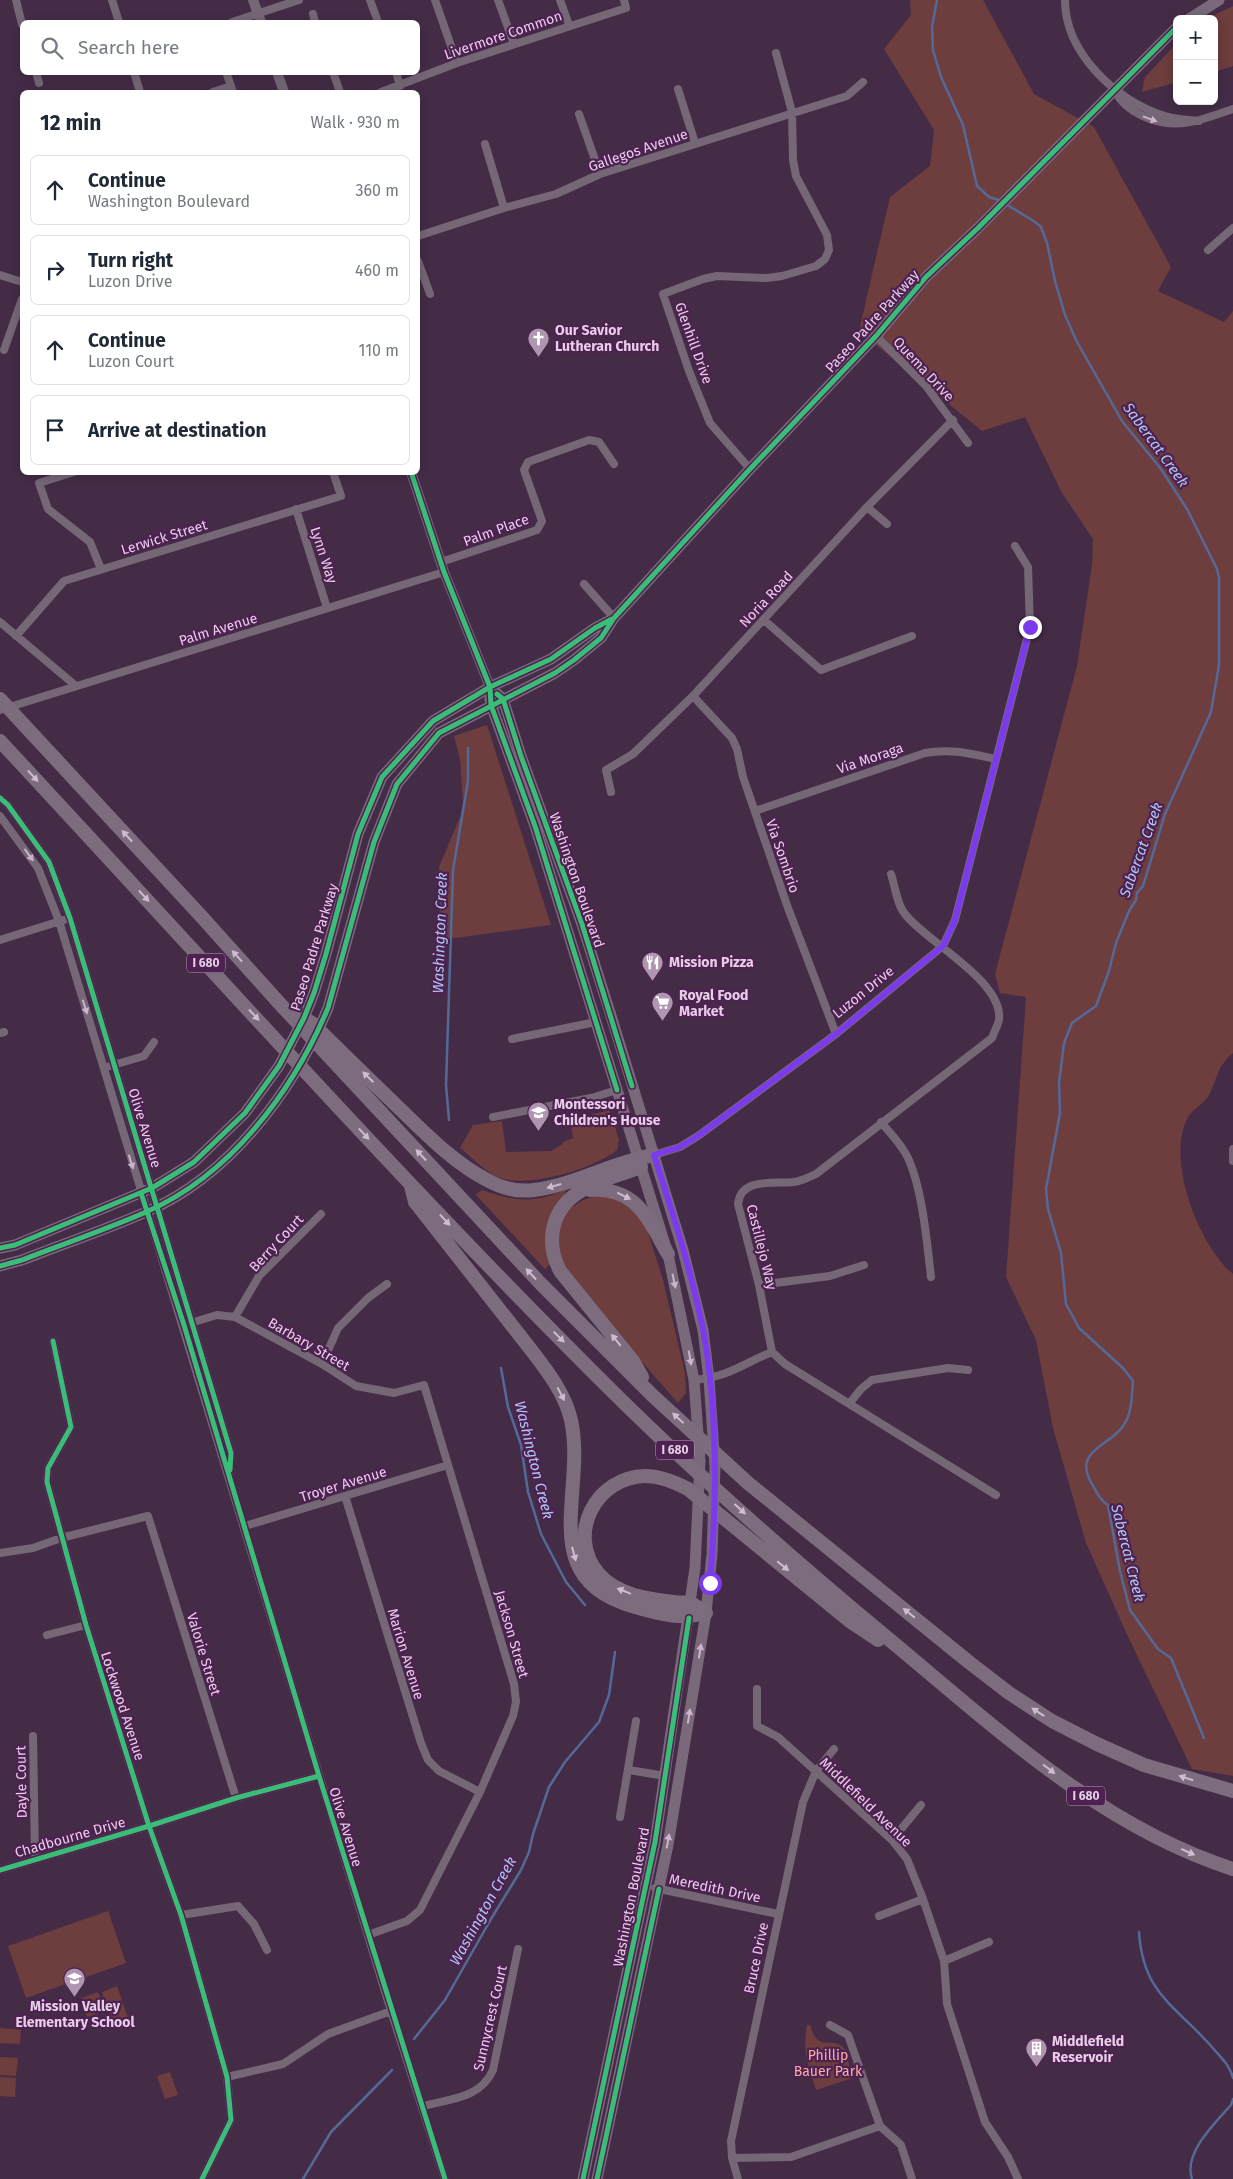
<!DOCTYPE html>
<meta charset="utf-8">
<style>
:root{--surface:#fff;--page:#f2f2f3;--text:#1f2937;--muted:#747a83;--line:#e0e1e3}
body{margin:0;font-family:"Fira Sans",sans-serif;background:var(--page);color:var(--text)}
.controls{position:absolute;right:15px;top:15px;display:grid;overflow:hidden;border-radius:8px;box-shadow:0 2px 12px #0003}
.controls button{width:45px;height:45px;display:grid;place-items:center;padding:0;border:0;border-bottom:1px solid var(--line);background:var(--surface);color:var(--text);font:25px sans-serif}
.stop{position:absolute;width:15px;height:15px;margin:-11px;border:4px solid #7c3aed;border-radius:50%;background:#fff}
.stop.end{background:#7c3aed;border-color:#fff;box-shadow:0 1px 5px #0008}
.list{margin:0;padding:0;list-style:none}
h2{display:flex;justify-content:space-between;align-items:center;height:65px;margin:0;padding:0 20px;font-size:21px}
h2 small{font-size:16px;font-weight:400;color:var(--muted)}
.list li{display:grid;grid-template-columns:32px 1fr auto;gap:15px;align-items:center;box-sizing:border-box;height:70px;margin:0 10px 10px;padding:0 10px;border:1px solid var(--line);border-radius:8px}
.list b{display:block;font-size:19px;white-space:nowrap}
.list p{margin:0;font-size:16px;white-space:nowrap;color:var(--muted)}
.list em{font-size:16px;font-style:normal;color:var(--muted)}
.icon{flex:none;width:28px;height:28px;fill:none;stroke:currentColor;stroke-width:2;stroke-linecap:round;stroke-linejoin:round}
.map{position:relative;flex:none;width:1233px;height:2179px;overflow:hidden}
.search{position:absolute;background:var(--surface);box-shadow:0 2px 12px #0003;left:20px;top:20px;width:400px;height:55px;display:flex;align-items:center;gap:12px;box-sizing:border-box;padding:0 18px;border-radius:8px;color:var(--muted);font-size:19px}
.panel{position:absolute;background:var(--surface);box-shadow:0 2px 12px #0003;left:20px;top:90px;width:400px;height:385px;border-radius:8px}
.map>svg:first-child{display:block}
</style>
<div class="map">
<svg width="1233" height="2179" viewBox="0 0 1233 2179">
<rect width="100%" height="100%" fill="#442c46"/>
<path fill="#6e3d3e" d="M910,0h73l51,94 60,33 77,140 -13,24 66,31 9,-11v742c-15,12 -16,26 -24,42 -5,9 -16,14 -21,22 -23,42 11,129 45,157v502l-41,-7 -62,-128 -44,-98 -33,-115 -17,-88 -30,-63 20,-280 -26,-4 -5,-19 82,-308 15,-101 1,-26 -31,-46 -37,-76 -43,14 -123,-100 31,-134 40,-31 4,-36 -50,-81 27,-34z
M1233,6v60l-19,6v-53h-8z
M1177,43v39l-35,10 3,-15z
M487,725l64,200 -111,15 -1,-73 22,-52 2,-13 -3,-43 -6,-23z
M610,1110l9,30 -2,10c-24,19 -87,38 -117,28 -14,-5 -28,-21 -40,-30l13,-23 29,-4 4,31 45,-1 12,-7v-2l10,-4 -2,-15 2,-4z
M482,1190c32,11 51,14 83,0l1,4 -6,8 -9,61 -6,6 -69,-74z
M597,1196h13l14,6 20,18 19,60 22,93 1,20 -8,10 -100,-114 -21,-33v-26l4,-10 10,-12 12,-8z
M108,1911l18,52 -100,35 -18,-52z
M117,1986l11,32 -16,5 -10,-31z
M98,1992l7,19 -18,6 -6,-19z
M807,2025h3c8,29 21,10 34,23l9,30 -37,12c-8,-25 -14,-39 -9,-65z
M0,2028l21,2 -1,14 -20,-1z
M0,2057l18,1 -2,18 -16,-1z
M170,2072l8,23 -13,4 -8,-23z
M0,2077l16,1 -1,19 -15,-1z"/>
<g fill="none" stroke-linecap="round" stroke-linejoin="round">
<path stroke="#556999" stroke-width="2.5" d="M937,0l-5,27 1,23 8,27 22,48 14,61 12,11 12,4
M1006,204l29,18 6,5 6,16 8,38 10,34 12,27 45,79 39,48 26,40 30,60 2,9v87l-8,47 -46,102 -22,72 -6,7 -1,7 -7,11 -13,32 -7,28 -13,35 -24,17 -8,20 -5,40 1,30 -14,76 2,20 13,44 5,51 13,24 45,41 9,12c-1,13 -1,30 -8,42 -12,23 -54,26 -33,61 4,7 8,17 16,21l12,66 10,39 28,39 13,9 33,80
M449,1120l-3,-35 7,-215 15,-89v-33
M501,1368l7,39 13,38 7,47 13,42 25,48 19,23
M1139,1932c4,62 36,73 73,115 8,10 18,18 21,31
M414,2039l31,-39 46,-81 30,-49 8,-18 4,-18 16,-47 16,-25 34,-40 10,-27 6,-43
M303,2179l28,-47 61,-62
M1192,2179c-9,-26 23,-56 39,-74l2,-6"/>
<path stroke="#766777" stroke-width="8" d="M16,0l6,24
M112,0l7,22
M370,0l8,22
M435,0l22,63
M498,0l16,44
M560,0l9,25
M1065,0c0,53 51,101 100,116 11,3 22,4 34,5
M313,14l2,8
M232,22l67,-22
M36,72l3,11
M134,72l6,20
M226,72l7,20
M333,72l7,20
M396,72l4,14
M678,89l17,54
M1114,89c6,14 17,22 31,28 34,14 55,3 88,-8
M213,92l18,-6
M381,92l76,-29 169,-55 -2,-8
M579,114l21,60
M485,144l19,64
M418,236l86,-28 52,-14 44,-20 247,-78 16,-14
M1208,250l25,-22
M418,261l12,33
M0,275l22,7
M876,336l50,50 42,57
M4,350l18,-51
M750,469l-40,-46 -21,-52 -26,-77 40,-15 14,-3 50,2 15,-2 34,-10 9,-7 4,-9 -2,-15 -31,-59 -3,-16 -1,-48 -16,-59
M74,472l-35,11 9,26 42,33 11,27
M867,507l20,17
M296,509l31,99
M441,562l96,-32 5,-9 -18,-51 4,-8 61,-22 10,2 15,22
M584,584l30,34
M764,620l57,50 91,-34
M0,622l76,64
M16,636l48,-55 277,-85 -8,-24
M693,696l39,42 5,11 6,28 45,131 48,126
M0,710l444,-138
M611,792l-5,-22 27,-16 60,-58 174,-189 86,-87
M0,798l8,7 41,57 21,56 161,535 -2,20
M755,811l170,-58c25,-5 47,1 71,6
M0,816l38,52 21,53 332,1090 54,168
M891,874c4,12 6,31 14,40 20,27 99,67 94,106 -1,5 -5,12 -7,18l-176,136c-7,3 -14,7 -22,8 -20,2 -53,-5 -56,22l21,81 13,67 13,12 211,131
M0,940l70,-22
M0,1033l4,-1
M512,1039l84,-17
M110,1066l34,-10 10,-14
M493,1117l98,-19 26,-8
M881,1122c9,11 20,22 26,34 15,30 20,86 24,121
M1233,1149v12
M654,1155l26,-8 18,-11 138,-102 107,-88 12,-26 75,-293 -2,-60 -13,-21
M759,1285l71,-9 34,-11
M235,1317l24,-41 62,-62
M184,1325l33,-10 18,2 87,47 34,22 38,7 30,-8 90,299 2,18 -3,14 -33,76 -60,118 -13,11 -39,14
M53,1341l18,86 -23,41 -1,14 39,143 63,201 32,89 46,162 4,43 -29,59
M322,1364l16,-36 30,-30 19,-14
M694,1380c35,-3 48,-16 78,-28
M849,1404l12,-15 11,-9 76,-12 20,2
M345,1496l76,247 7,17 11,11 41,21
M245,1526l203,-61
M0,1553l33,-5 28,-10 87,-22 88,282
M47,1635l39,-10
M757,1689v37l21,11 114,103 15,19 16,40 21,62 3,43 38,118 23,35 10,22
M33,1736l2,122
M629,1770l36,6
M620,1817l16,-96
M892,1840l29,-35
M0,1870l149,-44 87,-28 83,-22
M655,1888l123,26
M181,1915l57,-9 16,18 13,26
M879,1916l44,-17
M944,1961l45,-19
M830,2025l18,10 32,91
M227,2077l56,-13 45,-30 63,-23
M423,2106c27,-7 58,-8 70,-36l25,-121
M880,2126l21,19 11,34
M732,2158l59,-1 89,-31
M738,2179l-6,-21 -1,-17 72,-339 13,-31 18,-22"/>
<path stroke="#766777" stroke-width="10" d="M253,0l8,22
M277,72l7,20
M411,472l33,100 46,115"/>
<path stroke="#7a687b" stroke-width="11" d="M1189,19l30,-19
M490,687l13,12 18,57 61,168 30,95 71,231 20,80 6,49 6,88 -3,87 -6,59 -38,232 -71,334
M490,699l1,6 44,121 133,428 26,126 6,81 -5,107 -40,274 -72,337
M0,1248l15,-3 137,-57 42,-26 51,-49 34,-47 25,-48 10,-25 12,-39 32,-120 24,-57 51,-56 57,-34 61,-28 44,-31 17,-9
M0,1266l22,-6c41,-16 83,-30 124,-48 85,-37 147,-121 182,-204l46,-166 23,-58 42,-51 116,-60 19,-13 27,-22 13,-20 136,-149 126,-133 50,-59 52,-49 199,-201"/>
<path stroke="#7d6c7e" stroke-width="14" d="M0,699l201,217 80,89 260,279 111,111 96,88 222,180 39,30 43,28 45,23 47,21 89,26
M0,741c203,218 402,442 614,652 88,87 182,169 277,248 105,87 210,186 342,228
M293,1012l19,11c29,29 58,57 87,85 27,26 55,55 88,72 14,8 31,12 47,10 41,-5 79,-28 120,-35
M641,1167c-21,8 -47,14 -65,27 -26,19 -30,50 -16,77l73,90 9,16
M411,1186l4,16 117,149c16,21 33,43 39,69 16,73 -38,159 64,187 26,7 44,13 71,6
M590,1190c47,-3 58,29 78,64
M706,1613c-5,-3 -11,-9 -16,-10 -5,-1 -11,0 -16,-1 -27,-3 -57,-7 -76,-29 -32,-39 -2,-96 47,-97 15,0 30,6 43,13l163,133 27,18"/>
<defs>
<path id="cycleway" d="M411,472l33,100 46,115 1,18 44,121 82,264
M497,694l6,5 18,57 61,168 50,162
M0,798l8,7 41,57 21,56 161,535 -1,17
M141,1193l43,132 135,451 126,403
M0,1248l15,-3 137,-57 42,-26 51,-49 34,-47 25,-48 10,-25 12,-39 32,-120 24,-57 51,-56 57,-34 61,-28 44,-31 17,-9
M0,1266l22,-6c41,-16 83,-30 124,-48 85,-37 147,-121 182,-204l46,-166 23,-58 42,-51 116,-60 19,-13 27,-22 13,-20 136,-149 126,-133 50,-59 52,-49 199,-201
M53,1341l18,86 -23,41 -1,14 39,143 63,201 32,89 46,162 4,43 -29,59
M0,1870l149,-44 87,-28 83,-22
M583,2179l72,-337 34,-224
M597,2179l62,-290"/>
</defs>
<use href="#cycleway" stroke="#4d2251" stroke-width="8"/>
<use href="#cycleway" stroke="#3abd76" stroke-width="5"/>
</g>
<defs><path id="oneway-solid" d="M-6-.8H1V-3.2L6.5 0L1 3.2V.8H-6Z" transform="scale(1.25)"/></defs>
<g fill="#ccb4cc">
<use href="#oneway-solid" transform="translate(1150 119) rotate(20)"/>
<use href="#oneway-solid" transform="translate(29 855) rotate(54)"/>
<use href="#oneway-solid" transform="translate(85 1007) rotate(73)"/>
<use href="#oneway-solid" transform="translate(131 1162) rotate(73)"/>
</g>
<g fill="#d3bad4">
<use href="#oneway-solid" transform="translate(33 776) rotate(47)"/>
<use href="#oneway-solid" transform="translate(127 836) rotate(-133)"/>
<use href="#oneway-solid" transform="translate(144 896) rotate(47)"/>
<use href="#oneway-solid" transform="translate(237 956) rotate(-132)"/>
<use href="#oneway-solid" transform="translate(254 1015) rotate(47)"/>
<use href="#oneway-solid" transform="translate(368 1077) rotate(-136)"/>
<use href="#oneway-solid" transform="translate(364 1134) rotate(47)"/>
<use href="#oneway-solid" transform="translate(421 1155) rotate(-133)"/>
<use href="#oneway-solid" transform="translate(554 1186) rotate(164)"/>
<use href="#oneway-solid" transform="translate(624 1196) rotate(26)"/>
<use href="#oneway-solid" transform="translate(445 1220) rotate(47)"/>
<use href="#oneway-solid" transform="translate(531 1274) rotate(-133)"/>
<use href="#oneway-solid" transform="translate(559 1337) rotate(45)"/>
<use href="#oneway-solid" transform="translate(616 1340) rotate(-129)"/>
<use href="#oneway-solid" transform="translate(561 1394) rotate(62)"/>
<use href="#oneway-solid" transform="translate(678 1418) rotate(-137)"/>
<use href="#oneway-solid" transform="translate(740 1509) rotate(42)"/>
<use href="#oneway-solid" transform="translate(574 1554) rotate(75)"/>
<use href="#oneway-solid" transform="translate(783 1566) rotate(39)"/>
<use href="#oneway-solid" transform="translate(624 1591) rotate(-158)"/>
<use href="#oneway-solid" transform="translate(909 1613) rotate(-141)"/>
<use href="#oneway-solid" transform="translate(1038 1712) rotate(-147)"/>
<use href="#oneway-solid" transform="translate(1049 1769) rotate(37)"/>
<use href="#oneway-solid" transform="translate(1186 1778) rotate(-162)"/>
<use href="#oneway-solid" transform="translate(1188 1852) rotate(24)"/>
</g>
<g fill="#ccb4ce">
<use href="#oneway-solid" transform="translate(674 1281) rotate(78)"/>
<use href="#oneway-solid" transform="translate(690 1358) rotate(80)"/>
<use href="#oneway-solid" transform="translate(700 1651) rotate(-81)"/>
<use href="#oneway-solid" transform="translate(689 1716) rotate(-81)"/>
<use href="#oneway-solid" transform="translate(668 1841) rotate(-80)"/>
</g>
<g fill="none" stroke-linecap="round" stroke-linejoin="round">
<path stroke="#7c3aed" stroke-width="6" d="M710,1583c7,-82 8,-168 -6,-249 -12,-61 -31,-120 -50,-179l26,-8 18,-11 138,-102 107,-88 12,-26 75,-293"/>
</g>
<defs>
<symbol id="church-pin" viewBox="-11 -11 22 30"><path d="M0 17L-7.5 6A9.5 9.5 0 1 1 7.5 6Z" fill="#af95b0" stroke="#4d2251"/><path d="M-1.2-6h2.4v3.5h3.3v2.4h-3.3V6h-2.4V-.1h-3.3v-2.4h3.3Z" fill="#fff"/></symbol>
<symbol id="restaurant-pin" viewBox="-11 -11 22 30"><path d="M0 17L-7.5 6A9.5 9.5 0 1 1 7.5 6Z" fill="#af95b0" stroke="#4d2251"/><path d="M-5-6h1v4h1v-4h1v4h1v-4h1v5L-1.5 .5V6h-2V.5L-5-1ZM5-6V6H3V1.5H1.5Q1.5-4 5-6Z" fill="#fff"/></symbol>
<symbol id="supermarket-pin" viewBox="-11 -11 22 30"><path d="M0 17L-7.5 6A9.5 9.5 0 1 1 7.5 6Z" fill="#af95b0" stroke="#4d2251"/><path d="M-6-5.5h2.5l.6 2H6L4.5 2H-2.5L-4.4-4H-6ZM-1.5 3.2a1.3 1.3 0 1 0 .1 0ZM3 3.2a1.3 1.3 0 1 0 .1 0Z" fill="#fff"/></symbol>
<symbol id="school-pin" viewBox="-11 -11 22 30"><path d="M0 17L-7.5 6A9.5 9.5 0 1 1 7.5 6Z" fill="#af95b0" stroke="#4d2251"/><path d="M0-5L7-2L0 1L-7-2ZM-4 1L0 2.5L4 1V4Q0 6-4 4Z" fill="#fff"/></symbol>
<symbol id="building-pin" viewBox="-11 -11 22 30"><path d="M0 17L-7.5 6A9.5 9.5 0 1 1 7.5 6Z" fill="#af95b0" stroke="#4d2251"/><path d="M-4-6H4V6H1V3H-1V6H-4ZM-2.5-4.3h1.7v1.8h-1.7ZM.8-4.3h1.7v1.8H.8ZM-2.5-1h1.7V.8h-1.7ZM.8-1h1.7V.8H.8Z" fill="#fff"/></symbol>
</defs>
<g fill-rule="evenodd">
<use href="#church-pin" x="526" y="326" width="25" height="34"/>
<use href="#restaurant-pin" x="640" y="950" width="25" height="34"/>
<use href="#supermarket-pin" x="650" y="990" width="25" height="34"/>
<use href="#school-pin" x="526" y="1100" width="25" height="34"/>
<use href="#school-pin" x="62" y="1966" width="25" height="34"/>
<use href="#building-pin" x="1024" y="2036" width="25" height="34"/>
</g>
<g text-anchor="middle" stroke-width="4.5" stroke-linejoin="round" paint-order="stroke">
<g fill="#4d2251" stroke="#ba9abb" stroke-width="1">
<rect x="187" y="953.5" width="38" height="19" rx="4"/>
<rect x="656" y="1440.5" width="38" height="19" rx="4"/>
<rect x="1067" y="1786.5" width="38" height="19" rx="4"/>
</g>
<g font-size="12" font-weight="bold" fill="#e8cde9">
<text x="206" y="967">I 680</text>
<text x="675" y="1454">I 680</text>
<text x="1086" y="1800">I 680</text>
</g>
<g font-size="14" fill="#e8cde9" stroke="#4d2251">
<text transform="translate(503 35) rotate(-19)" y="5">Livermore Common</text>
<text transform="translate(638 150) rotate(-19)" y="5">Gallegos Avenue</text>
<text transform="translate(872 321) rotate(-48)" y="5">Paseo Padre Parkway</text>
<text transform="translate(694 343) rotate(70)" y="5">Glenhill Drive</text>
<text transform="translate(924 369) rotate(47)" y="5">Quema Drive</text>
<text transform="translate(496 530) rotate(-20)" y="5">Palm Place</text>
<text transform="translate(164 537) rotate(-17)" y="5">Lerwick Street</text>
<text transform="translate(324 555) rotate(72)" y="5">Lynn Way</text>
<text transform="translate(766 599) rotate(-47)" y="5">Noria Road</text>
<text transform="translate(218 629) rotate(-17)" y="5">Palm Avenue</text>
<text transform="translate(870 758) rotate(-19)" y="5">Via Moraga</text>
<text transform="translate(783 856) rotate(71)" y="5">Via Sombrio</text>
<text transform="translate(577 880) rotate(71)" y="5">Washington Boulevard</text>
<text transform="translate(314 947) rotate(-73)" y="5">Paseo Padre Parkway</text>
<text transform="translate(863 992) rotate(-39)" y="5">Luzon Drive</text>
<text transform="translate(145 1128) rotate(73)" y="5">Olive Avenue</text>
<text transform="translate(276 1243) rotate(-47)" y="5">Berry Court</text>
<text transform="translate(762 1247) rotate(76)" y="5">Castillejo Way</text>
<text transform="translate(309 1344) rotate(30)" y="5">Barbary Street</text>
<text transform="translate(343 1484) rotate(-17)" y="5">Troyer Avenue</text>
<text transform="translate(512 1634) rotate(74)" y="5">Jackson Street</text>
<text transform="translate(204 1654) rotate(73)" y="5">Valorie Street</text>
<text transform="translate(406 1654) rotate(73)" y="5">Marion Avenue</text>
<text transform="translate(123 1706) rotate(72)" y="5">Lockwood Avenue</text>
<text transform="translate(21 1782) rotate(-91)" y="5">Dayle Court</text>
<text transform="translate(866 1802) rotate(44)" y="5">Middlefield Avenue</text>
<text transform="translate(346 1827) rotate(73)" y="5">Olive Avenue</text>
<text transform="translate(70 1837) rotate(-16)" y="5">Chadbourne Drive</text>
<text transform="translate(715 1888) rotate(12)" y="5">Meredith Drive</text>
<text transform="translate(631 1897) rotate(-79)" y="5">Washington Boulevard</text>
<text transform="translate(756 1958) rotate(-78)" y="5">Bruce Drive</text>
<text transform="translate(490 2018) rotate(-77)" y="5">Sunnycrest Court</text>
</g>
<g font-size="14" font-weight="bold" fill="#e8cde9" stroke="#4d2251" text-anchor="start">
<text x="555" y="335">Our Savior<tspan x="555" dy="16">Lutheran Church</tspan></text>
<text x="669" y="967">Mission Pizza</text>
<text x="679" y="1000">Royal Food<tspan x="679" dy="16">Market</tspan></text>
<text x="554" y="1109">Montessori<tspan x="554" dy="16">Children's House</tspan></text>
<text x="75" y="2011" text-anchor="middle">Mission Valley<tspan x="75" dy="16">Elementary School</tspan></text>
<text x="1052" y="2046">Middlefield<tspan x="1052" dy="16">Reservoir</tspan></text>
</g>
<g font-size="14" fill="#faada7" stroke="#4d2251">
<text x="828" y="2060">Phillip<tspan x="828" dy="16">Bauer Park</tspan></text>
</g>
<g font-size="15" font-style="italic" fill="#aec5f2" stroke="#4d2251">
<text transform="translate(1156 445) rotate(54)" y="5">Sabercat Creek</text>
<text transform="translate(1141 850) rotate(-70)" y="5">Sabercat Creek</text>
<text transform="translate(440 933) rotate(-88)" y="5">Washington Creek</text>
<text transform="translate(534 1460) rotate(76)" y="5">Washington Creek</text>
<text transform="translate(1128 1553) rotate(76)" y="5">Sabercat Creek</text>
<text transform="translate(483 1911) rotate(-61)" y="5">Washington Creek</text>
</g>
</g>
</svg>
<div class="controls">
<button>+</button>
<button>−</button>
</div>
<div class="stop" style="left:710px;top:1583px"></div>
<div class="stop end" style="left:1030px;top:627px"></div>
<div class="search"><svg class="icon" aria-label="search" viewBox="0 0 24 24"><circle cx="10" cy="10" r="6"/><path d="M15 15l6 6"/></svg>Search here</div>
<section class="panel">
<h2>12 min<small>Walk · 930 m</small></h2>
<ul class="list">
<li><svg class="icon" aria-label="ahead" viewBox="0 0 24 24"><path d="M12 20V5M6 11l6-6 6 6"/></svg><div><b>Continue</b><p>Washington Boulevard</p></div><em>360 m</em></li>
<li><svg class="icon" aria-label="right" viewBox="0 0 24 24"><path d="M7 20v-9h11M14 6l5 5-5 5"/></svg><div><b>Turn right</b><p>Luzon Drive</p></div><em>460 m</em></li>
<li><svg class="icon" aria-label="ahead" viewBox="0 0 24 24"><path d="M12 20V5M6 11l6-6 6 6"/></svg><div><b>Continue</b><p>Luzon Court</p></div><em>110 m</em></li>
<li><svg class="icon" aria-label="arrive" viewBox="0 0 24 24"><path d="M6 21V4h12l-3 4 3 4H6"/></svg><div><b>Arrive at destination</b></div></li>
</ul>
</section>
</div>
